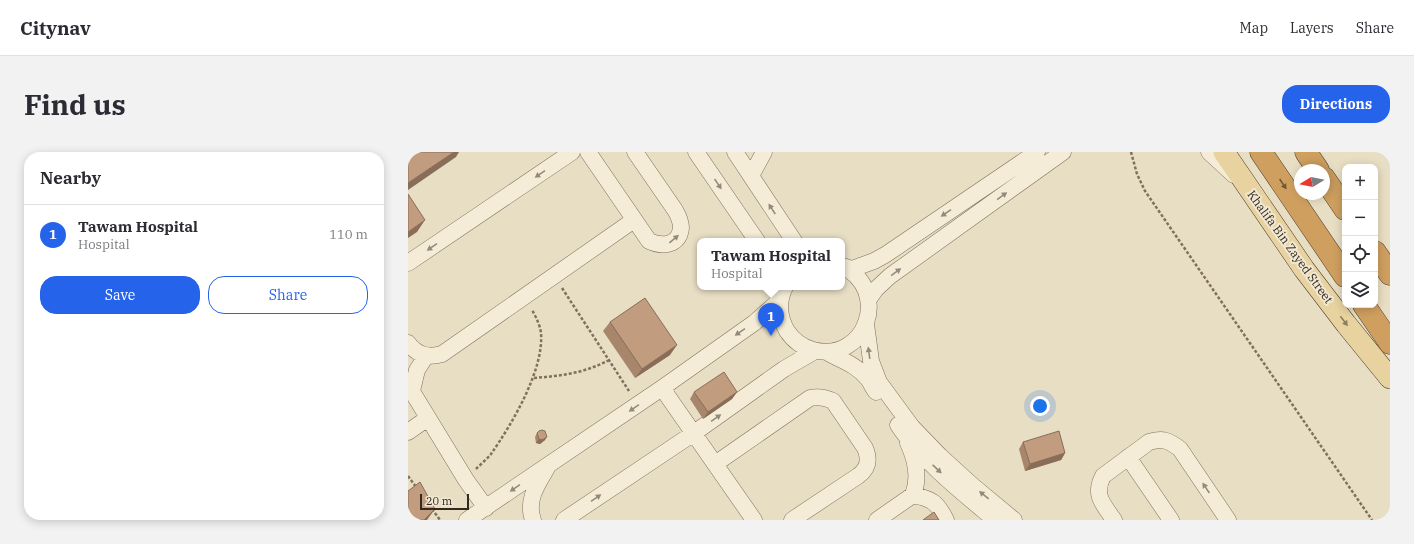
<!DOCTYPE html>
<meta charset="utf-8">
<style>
:root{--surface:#fff;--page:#f2f2f3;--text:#2b2b33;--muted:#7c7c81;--line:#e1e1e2;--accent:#2563eb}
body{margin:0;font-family:"IBM Plex Serif",serif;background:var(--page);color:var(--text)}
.controls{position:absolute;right:12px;top:12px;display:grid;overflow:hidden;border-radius:8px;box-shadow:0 2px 10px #0003}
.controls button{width:36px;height:36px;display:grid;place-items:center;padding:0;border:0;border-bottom:1px solid var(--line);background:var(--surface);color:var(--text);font:20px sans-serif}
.compass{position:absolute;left:886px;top:12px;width:36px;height:36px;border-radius:50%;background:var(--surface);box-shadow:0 2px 10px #0003;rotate:260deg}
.scale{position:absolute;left:12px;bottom:10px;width:49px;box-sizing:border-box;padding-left:4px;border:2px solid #33291f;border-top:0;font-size:11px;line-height:14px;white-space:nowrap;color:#33291f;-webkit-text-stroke:3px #f1e8d3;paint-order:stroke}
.you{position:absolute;left:632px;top:254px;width:14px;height:14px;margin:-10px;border:3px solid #fff;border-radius:50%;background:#1a73e8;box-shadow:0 0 0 6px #1a73e833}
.badge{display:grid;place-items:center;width:26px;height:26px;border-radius:50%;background:var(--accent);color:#fff;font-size:13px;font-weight:700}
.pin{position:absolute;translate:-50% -33px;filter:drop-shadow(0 1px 2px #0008)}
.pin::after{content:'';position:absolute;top:21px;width:14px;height:12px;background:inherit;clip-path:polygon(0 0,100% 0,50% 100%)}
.popup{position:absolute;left:289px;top:86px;width:148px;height:52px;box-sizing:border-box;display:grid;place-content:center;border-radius:8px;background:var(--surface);filter:drop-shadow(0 1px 3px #0005);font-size:13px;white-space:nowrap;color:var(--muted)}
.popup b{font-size:15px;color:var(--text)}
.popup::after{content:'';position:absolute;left:50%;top:100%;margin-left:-8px;border:8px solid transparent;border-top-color:var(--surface)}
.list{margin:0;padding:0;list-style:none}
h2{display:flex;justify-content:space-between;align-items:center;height:52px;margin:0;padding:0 16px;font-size:17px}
h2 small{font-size:13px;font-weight:400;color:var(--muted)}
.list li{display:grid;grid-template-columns:26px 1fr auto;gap:12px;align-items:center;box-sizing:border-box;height:60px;padding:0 16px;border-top:1px solid var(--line)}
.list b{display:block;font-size:15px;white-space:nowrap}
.list p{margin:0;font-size:13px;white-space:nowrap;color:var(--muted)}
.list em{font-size:13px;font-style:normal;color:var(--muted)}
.actions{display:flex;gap:8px;padding:12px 16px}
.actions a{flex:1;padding:9px 0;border:1px solid var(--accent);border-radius:16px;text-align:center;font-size:14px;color:var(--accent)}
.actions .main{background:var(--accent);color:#fff}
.icon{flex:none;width:22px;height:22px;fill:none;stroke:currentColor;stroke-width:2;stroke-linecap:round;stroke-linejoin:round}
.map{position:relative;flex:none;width:982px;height:368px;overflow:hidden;border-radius:16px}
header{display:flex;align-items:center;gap:24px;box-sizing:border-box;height:56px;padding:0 20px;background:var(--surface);border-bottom:1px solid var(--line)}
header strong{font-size:19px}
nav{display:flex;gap:22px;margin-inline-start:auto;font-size:14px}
.intro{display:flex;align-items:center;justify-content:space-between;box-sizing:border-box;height:96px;padding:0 24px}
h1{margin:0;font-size:28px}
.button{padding:10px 18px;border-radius:16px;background:var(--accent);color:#fff;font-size:14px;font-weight:700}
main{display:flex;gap:24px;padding:0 24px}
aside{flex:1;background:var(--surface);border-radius:16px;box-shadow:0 2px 10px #0003}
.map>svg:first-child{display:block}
</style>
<header>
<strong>Citynav</strong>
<nav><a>Map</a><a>Layers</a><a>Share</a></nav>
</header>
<div class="intro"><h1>Find us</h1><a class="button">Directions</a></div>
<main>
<aside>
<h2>Nearby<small></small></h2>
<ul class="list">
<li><span class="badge">1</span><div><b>Tawam Hospital</b><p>Hospital</p></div><em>110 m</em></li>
</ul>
<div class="actions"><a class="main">Save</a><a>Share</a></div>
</aside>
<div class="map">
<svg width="982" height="368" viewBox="0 0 982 368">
<rect width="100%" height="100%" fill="#e8dec4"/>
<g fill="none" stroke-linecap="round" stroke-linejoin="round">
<defs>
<path id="minor" d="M180,0l61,89c13,6 30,5 32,-13 0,-6 -3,-13 -6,-18l-40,-58
M288,0l61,89
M327,0l59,89
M801,0l25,23
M343,24l13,-24
M0,111l164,-111
M435,114l9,3 22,-8 11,-6 152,-103
M377,135c-7,14 -6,30 2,44 6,9 15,16 26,19 53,14 79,-60 29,-84
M461,147l7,-10 14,-13 173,-124
M458,172l5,37 8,21 33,45 28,29 33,30 41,34
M0,191c9,12 20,15 34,11l192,-134
M418,200c15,8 31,13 42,27 3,4 5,9 8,13
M0,233l58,95 20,28
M254,236l92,132
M4,239l5,-21 9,-14
M490,273c22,34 66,69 97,95
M0,280l20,-14
M720,305l43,63
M307,312l95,-66c9,-2 15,-1 23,3l32,47c5,12 3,21 -7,28l-66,44
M505,343c19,4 24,7 33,25
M59,368l195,-132 92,-65 27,-24
M125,368c-7,-20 4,-35 14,-52
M156,368l130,-87 90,-64 31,-18
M469,368l36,-25c7,-18 3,-35 -5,-52
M706,368c-11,-16 -21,-25 -11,-44l46,-34c14,-4 19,-2 31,7l48,71"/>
<path id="major" d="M816,0l80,117 42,55 44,54"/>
<path id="highway" d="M853,0l84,124
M898,0l12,18
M916,26l21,31
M967,100l15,22
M956,153l26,38"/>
</defs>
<use href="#minor" stroke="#81705d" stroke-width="17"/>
<use href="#major" stroke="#4f3f30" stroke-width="22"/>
<use href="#highway" stroke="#4f3f30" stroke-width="23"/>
<path stroke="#81705d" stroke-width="2.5" stroke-dasharray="3 2" stroke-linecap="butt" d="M723,0l6,22 8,17 227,329
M154,136l67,103
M126,226c26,-2 51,-5 75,-18
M68,317c5,-5 11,-10 15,-15 21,-30 53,-84 50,-121 -1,-8 -5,-16 -9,-23
M0,324l8,11
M24,357l8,11"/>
<use href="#minor" stroke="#f4ecd6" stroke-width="16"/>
<use href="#major" stroke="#e7d2a0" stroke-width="21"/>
<use href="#highway" stroke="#ce9f5f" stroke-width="22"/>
</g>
<path fill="#a7866c" d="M202,170l60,33 -35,23 -32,-47z
M286,240h43l-5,7 -29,20 -13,-20z
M129,281l8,7 -5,4 -4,-1 -1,-6z
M615,290l42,11 -4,7 -36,11 -6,-22z"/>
<path fill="#886d58" d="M46,0h5l-3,5 -48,33v-7z
M17,68l-8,12 -9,6v-6z
M269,193l-7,10 -35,23 7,-9z
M329,240l-5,7 -29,20 5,-7z
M139,285l-2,3 -5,4 -4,-1 3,-4z
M657,301l-4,7 -36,11 5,-7z
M27,357l-8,11h-3z"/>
<path fill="#c29c7e" stroke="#886d58" d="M0,0h46l-46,31z
M0,42l17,26 -17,12z
M237,146l32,47 -35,24 -32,-47z
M316,220l13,20 -29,20 -14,-20z
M134,278l3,1 2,6 -5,3 -3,-1 -2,-6 2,-2z
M651,279l6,22 -35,11 -7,-22z
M12,330l15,27 -11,11h-16v-29z
M526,360l5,8h-16z"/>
<defs><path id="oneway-solid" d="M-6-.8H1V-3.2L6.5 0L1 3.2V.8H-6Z"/></defs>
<g fill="#948a7a">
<use href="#oneway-solid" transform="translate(132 22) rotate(146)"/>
<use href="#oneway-solid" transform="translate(310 32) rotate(56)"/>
<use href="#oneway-solid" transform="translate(594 44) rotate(-36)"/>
<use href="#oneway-solid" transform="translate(364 57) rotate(-123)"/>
<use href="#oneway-solid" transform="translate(538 61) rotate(146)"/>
<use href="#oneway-solid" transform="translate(266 87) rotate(-40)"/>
<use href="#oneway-solid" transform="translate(24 95) rotate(146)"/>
<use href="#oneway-solid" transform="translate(488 120) rotate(-36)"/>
<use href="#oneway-solid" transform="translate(332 180) rotate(145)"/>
<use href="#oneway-solid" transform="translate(461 201) rotate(-98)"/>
<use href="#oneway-solid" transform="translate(226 256) rotate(146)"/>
<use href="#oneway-solid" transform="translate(308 266) rotate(-35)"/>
<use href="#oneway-solid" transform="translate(529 317) rotate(43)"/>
<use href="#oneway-solid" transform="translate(107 336) rotate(146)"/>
<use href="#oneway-solid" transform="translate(798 336) rotate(-124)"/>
<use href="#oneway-solid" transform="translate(576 343) rotate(-141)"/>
<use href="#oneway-solid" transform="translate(188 346) rotate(-34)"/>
</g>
<use fill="#715839" href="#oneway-solid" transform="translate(875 32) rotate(56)"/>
<use fill="#8d7e60" href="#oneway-solid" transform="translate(936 169) rotate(53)"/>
<g text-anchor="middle" stroke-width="4" stroke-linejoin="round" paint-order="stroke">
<g font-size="12" fill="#33291f" stroke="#f1e8d3">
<text transform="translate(882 95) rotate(54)" y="4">Khalifa Bin Zayed Street</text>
</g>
</g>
</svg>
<div class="controls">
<button>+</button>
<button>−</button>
<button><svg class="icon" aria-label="locate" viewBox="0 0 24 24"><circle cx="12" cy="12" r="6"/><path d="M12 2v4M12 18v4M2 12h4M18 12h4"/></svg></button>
<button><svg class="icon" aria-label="layers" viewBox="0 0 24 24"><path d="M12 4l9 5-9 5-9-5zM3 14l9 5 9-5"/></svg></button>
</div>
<svg class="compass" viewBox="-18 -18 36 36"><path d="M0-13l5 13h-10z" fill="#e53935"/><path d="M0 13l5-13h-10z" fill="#7c7c81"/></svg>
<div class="scale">20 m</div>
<div class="you"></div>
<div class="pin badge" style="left:363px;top:184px">1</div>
<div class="popup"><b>Tawam Hospital</b>Hospital</div>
</div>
</main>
